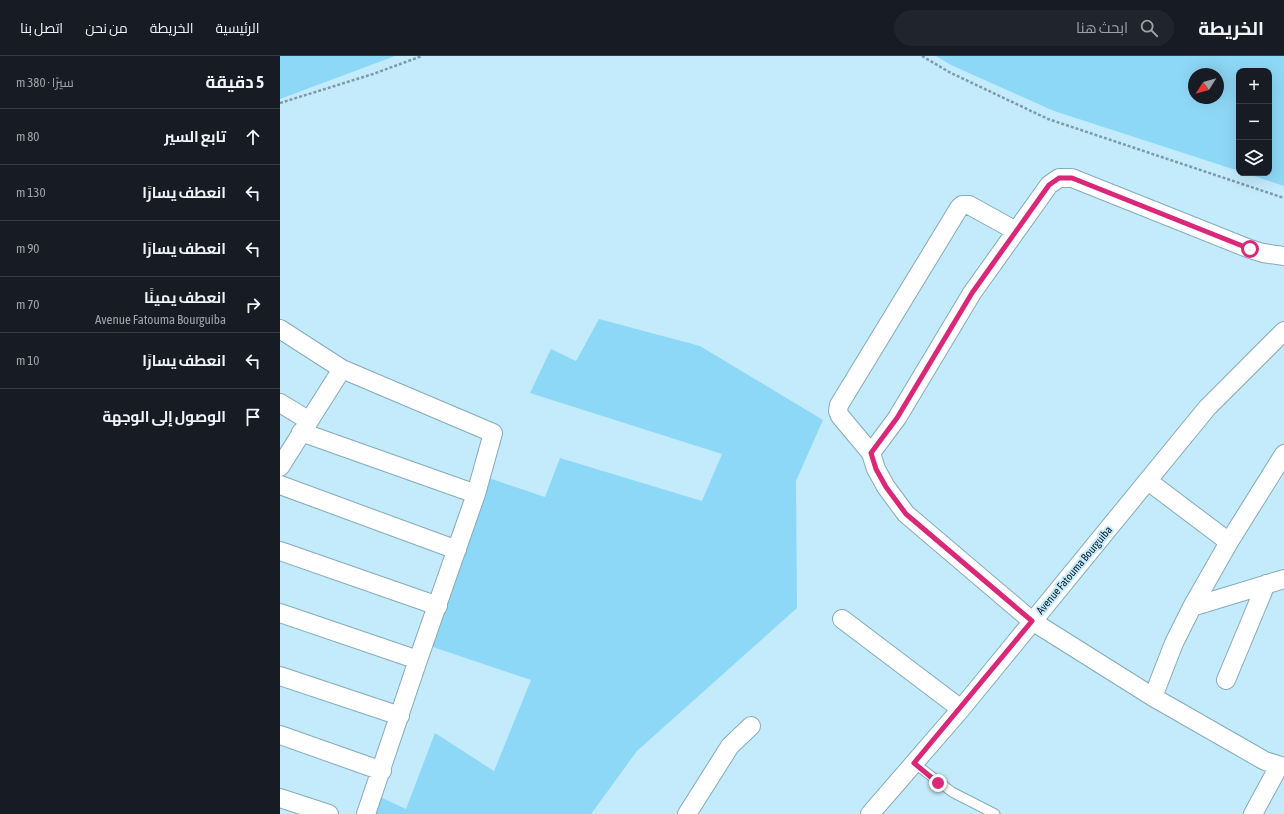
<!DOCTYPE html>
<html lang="ar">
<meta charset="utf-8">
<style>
:root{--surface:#171b24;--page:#20242c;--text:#f1f3f6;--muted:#9ea1a6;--line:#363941}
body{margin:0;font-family:"Asap Condensed",Cairo,sans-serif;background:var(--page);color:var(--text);direction:rtl}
.controls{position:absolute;right:12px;top:12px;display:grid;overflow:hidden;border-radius:8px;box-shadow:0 4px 16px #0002}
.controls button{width:36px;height:36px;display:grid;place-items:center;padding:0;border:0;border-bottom:1px solid var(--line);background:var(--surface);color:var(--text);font:20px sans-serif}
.compass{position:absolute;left:908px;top:12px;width:36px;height:36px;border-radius:50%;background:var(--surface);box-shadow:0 4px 16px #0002;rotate:233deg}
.stop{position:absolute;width:12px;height:12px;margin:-9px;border:3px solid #db2777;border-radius:50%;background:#fff}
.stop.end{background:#db2777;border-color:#fff;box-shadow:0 1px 4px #0008}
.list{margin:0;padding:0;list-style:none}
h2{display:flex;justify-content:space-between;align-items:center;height:52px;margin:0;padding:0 16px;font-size:17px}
h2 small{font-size:13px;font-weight:400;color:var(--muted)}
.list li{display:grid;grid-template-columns:26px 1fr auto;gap:12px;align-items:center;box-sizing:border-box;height:56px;padding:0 16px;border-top:1px solid var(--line)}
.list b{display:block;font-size:15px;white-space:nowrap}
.list p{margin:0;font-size:13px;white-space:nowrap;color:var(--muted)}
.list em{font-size:13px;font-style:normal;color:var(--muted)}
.icon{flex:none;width:22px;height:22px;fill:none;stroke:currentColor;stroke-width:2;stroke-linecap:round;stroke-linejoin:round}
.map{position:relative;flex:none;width:1004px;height:758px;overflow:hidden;direction:ltr}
header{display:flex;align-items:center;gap:24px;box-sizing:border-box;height:56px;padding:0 20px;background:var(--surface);border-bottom:1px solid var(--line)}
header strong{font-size:19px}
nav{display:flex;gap:22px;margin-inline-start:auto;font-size:14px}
.search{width:280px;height:36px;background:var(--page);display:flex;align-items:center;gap:10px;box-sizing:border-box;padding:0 14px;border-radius:22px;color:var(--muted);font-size:15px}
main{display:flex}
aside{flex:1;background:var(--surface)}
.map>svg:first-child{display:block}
</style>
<header>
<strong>الخريطة</strong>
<div class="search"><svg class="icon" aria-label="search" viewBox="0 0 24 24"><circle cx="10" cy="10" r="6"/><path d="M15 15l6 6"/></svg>ابحث هنا</div>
<nav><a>الرئيسية</a><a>الخريطة</a><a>من نحن</a><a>اتصل بنا</a></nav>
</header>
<main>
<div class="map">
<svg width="1004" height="758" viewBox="0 0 1004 758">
<rect width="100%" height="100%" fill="#c4ebfc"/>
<path fill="#8dd8f6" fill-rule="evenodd" d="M0,0h115l-115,43z
M656,0h348v130l-39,-13h24v-102h-30v100l-185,-60 -103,-46zM914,18h24v24h-24z
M319,263l101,27 123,74 -27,61 1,127 -160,143 -46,63h-221l8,-18 28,13 29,-76 59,38 37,-91 -104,-35 62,-167 56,19 15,-39 142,43 20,-47 -192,-61 21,-44 25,12z"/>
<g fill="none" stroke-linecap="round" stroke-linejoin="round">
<defs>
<path id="service" d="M634,707l38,29 43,22"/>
<path id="minor" d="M736,175l-47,-26h-7l-3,3 -120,197 -1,6 2,5 31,37 5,16 10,18 20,27 126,107 121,76 112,64 19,6
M0,273l62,40 151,64 -17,61 -58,166 -52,154
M0,347l28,17
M21,376l175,62
M591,397l26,-35 75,-125 77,-108 10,-7h13l178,71 13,4 21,3
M0,411l62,-98
M868,425l81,61
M0,429l177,65
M0,495l158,55
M912,551l92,-28
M0,557l138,47
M562,563l119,90
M0,620l120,40
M946,624l40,-96
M873,641l21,-54 18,-36 37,-65 55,-88
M0,679l102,36
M0,742l49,16
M407,758l43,-68 21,-20
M590,758l91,-105 246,-301 77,-77
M973,758l26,-48"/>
</defs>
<use href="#service" stroke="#85aab9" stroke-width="11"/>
<use href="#minor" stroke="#85aab9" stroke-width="20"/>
<path stroke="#7e9ba8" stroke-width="2.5" stroke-dasharray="3 2" stroke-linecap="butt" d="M642,0l27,16 99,47 236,79
M0,47l93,-29 49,-18"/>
<use href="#service" stroke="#fff" stroke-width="9"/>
<use href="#minor" stroke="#fff" stroke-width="18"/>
</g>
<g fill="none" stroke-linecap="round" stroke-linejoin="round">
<path stroke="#db2777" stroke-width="5" d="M658,727l-24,-20 118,-142 -126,-107 -20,-27 -10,-18 -5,-16 26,-35 75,-125 77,-108 10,-7h13l178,71"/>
</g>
<g text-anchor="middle" stroke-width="4" stroke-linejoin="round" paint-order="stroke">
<g font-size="11" fill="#0a181e" stroke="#c4ebfc">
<text transform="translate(794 514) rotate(-50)" y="4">Avenue Fatouma Bourguiba</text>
</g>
</g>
</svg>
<div class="controls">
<button>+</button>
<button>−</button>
<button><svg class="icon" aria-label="layers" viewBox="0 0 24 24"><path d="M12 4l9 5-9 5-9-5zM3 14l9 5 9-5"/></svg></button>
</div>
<svg class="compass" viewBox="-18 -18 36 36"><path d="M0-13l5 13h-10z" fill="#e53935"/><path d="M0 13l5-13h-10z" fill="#9ea1a6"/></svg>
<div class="stop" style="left:970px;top:193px"></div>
<div class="stop end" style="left:658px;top:727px"></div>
</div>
<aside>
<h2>5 دقيقة<small>سيرًا · 380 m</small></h2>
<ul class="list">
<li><svg class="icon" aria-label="ahead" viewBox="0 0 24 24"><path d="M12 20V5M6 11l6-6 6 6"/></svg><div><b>تابع السير</b></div><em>80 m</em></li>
<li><svg class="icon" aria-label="left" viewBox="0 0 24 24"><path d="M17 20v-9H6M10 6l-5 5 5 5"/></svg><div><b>انعطف يسارًا</b></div><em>130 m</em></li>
<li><svg class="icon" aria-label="left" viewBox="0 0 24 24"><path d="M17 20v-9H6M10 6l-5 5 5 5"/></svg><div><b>انعطف يسارًا</b></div><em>90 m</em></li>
<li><svg class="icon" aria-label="right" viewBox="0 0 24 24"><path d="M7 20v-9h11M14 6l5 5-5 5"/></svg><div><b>انعطف يمينًا</b><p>Avenue Fatouma Bourguiba</p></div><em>70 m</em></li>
<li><svg class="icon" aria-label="left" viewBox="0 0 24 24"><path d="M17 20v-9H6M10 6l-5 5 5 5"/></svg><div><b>انعطف يسارًا</b></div><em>10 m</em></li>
<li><svg class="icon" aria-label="arrive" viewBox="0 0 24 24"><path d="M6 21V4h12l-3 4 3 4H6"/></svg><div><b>الوصول إلى الوجهة</b></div></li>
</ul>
</aside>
</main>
